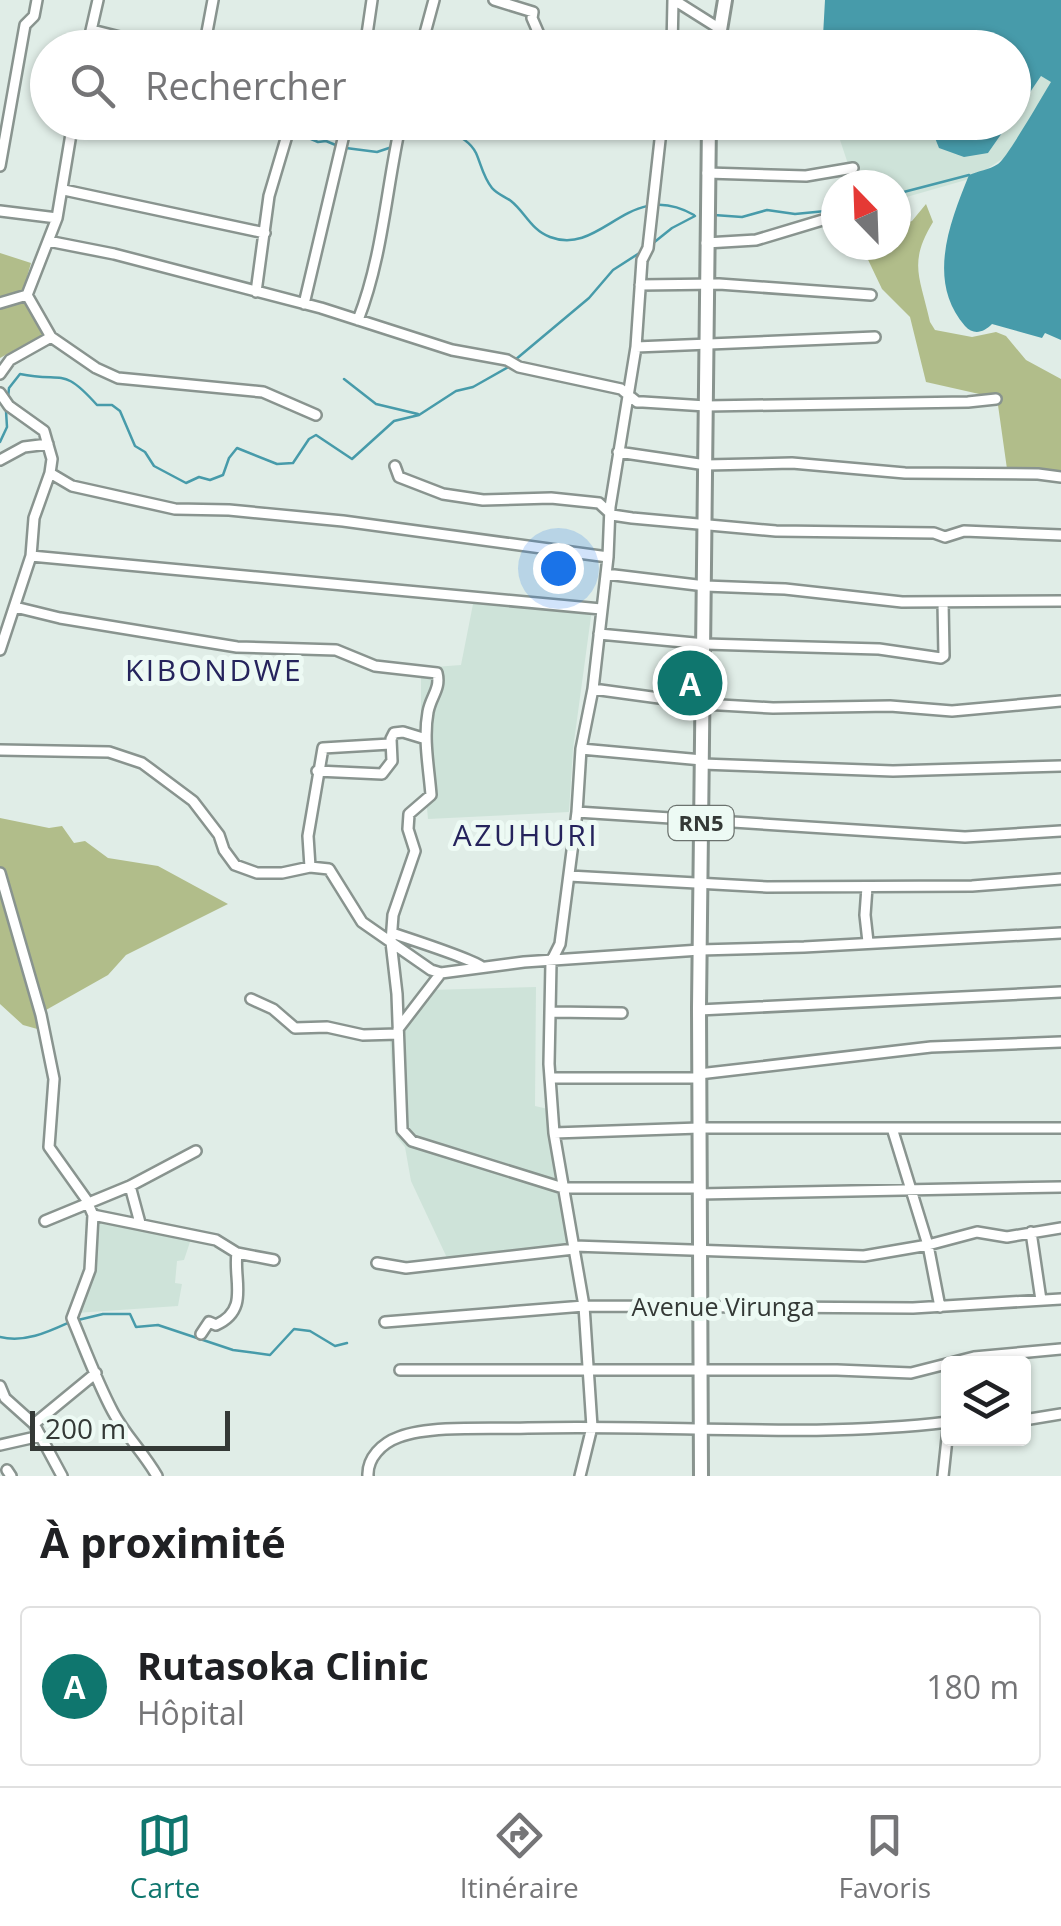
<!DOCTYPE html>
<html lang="fr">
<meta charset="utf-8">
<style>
:root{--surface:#fff;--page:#f6f6f6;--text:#202124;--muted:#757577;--line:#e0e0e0;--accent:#0f766e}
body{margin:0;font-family:"Open Sans",sans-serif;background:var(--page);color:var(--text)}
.controls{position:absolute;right:30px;bottom:30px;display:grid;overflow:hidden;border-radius:10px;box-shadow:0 2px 8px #0004}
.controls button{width:90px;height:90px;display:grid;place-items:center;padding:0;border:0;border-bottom:2px solid var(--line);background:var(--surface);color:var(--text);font:50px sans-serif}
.compass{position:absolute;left:821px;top:170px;width:90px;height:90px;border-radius:50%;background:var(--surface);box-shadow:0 2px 8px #0004;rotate:337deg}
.scale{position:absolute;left:30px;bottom:25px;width:200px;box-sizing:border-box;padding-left:10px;border:5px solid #343936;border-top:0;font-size:28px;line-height:35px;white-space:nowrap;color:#343936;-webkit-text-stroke:8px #edfaf4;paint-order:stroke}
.you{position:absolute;left:558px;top:568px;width:35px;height:35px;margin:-25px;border:8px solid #fff;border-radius:50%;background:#1a73e8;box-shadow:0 0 0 15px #1a73e833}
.badge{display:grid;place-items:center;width:65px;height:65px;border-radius:50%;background:var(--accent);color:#fff;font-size:32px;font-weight:700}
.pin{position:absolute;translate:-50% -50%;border:5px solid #fff;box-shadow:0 2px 10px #0006}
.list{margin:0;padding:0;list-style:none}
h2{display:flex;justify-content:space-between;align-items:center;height:130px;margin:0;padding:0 40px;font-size:42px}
h2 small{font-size:32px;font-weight:400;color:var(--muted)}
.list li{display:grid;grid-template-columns:65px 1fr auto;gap:30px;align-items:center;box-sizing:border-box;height:160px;margin:0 20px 20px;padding:0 20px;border:2px solid var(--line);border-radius:10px}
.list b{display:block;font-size:38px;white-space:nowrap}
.list p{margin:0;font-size:32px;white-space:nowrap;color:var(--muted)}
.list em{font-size:32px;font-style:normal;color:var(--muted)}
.icon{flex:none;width:55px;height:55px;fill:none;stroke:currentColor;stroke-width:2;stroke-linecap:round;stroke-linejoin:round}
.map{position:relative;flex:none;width:1061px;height:1476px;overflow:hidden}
.search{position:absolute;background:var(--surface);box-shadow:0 2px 8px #0004;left:30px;right:30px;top:30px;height:110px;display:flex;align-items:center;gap:25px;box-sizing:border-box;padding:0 35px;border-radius:55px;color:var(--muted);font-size:38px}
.sheet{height:310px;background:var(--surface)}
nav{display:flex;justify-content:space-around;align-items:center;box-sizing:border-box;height:140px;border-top:2px solid var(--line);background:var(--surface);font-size:28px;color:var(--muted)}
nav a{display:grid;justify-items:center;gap:5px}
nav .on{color:var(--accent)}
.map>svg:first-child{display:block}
</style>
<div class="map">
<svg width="1061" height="1476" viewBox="0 0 1061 1476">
<rect width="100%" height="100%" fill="#e0ede7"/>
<path fill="#cee3d9" d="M1041,76l11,6 -45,74 -34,22 -77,22v-15h-41l-20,-60 4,-2h23l8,8 20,-8h44l54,30 21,-30 5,-1v-6z
M474,599l118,10 -19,140 -4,63 -141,7 -7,-78v-73l40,-3z
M536,987l-1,119 13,3 21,140 -121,11 -37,-79 -6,-34 -9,-11 -6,-96 39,-50z
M99,1218l92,21 -7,21 -7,1 -2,22 7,1 -4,22 -102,7 14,-31z"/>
<path fill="#b1bd8a" d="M926,204l7,18c-25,41 -13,55 -3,100l5,8 37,7 24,-5 10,4 20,24 35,19v93l-54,-3 -10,-71 -71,-16 -16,-65 -28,-28 -21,-44h35v-19l16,-5z
M0,253l31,10 -8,28 21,43 -44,24z
M0,818l49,10 13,-2 12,17 11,-2 23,17 50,8 70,38 -102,51 -18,20 -62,35 -5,20 -18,-5 -23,-21z"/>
<path fill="#479baa" d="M825,0h236v340l-16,-7 -3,5 -50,-14c-8,8 -18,12 -27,2 -39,-45 -15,-104 4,-151 9,-4 20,-5 29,-11 9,-6 45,-69 53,-82l-10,-6 -27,40v-68l-186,-1 -5,-11z
M934,123v-1l75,1 -21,30 -24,4 -25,-9 -6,-15z"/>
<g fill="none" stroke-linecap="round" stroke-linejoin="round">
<path stroke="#479baa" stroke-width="2.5" d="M272,122l46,20 8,-1 12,5
M402,139l6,-12c21,-5 58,6 68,26 5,11 7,24 16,35 5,6 12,8 19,13 14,11 20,29 39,36 52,20 79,-60 144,-22
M346,148l31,4 15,-5
M896,194l73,-19
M714,215l28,2 25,-7 28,4 41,-4
M652,244l20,-16 23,-12
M515,360l74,-62 24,-28 28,-18
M344,379l32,25 42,10
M8,398l1,-10 11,-14c45,9 42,-8 77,31h15l8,6 15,35 10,6 9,14 32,17 13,-6 11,3 13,-5 6,-17 8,-10 40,16 16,-1 16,-24 7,-4 36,24 42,-38 25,-6 37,-24 17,-4 37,-21
M0,442l7,-15 -1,-16
M78,1320l25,-6h27l6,13 22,-2 75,25 37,5 24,-26 16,2 25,15 12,-3
M0,1337c25,6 48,-5 70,-15"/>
<defs>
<path id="minor" d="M494,0l39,12 -1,6 13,30
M674,0l46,29
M92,30l72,18
M87,48l11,-48
M204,48l9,-48
M304,48l2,-8
M365,48l7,-48
M421,48l13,-48
M672,48l1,-48
M0,166l25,-141 9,-9 3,-16
M707,173l99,3 47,-8
M64,190l201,43
M0,211l57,7
M48,241l66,13 207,54 131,42 55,10 12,7 102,22 16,13h6l63,4 262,-4 28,-3
M706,243l50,-3 80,-24
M640,285l79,-1 152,11
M256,292l13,-96 22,-74
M0,303l27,-8
M304,304l43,-182
M358,320c25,-64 28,-131 43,-198
M51,337l45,31 22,10 145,14 53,23
M636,347l239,-10
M0,374l10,-14 41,-23 -24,-42 30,-77 16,-96
M0,393l9,13 35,25 8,28 -2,14 -16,45 -3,38 -31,94
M618,452l88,13 86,-2 113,10 133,1 23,3
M0,460l24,-13 24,-3
M395,466l4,11 44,17 40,6 68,-2 48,5 13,12 20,3 144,13 158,2 11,4 19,-6 97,4
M50,473l22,13 103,23 54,1 114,11 265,36
M31,556l570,53
M606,574l99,12 80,3 117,13 159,-1
M15,607l45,11 177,29 99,3 39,16 62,7c4,16 -6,23 -9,39 -5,27 1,56 3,83l-22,19 -1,15 7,22 -22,64 -2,27 6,52 5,136 10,11 151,47h136
M599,634l106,10 174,5 62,9 3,-2 -1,-54
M593,689l110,15 70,4 117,-2 62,5 109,-10
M581,749l121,11
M0,750l109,2 33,11 51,38 26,34 5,15 11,15 22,8h25l28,-6 19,2 33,53 69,48 10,3 83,-11 176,-12 104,-3 257,-14
M702,764l191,7 168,-5
M317,771l65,3 10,-13 -1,-22 3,-6 9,-1 23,7
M577,812l388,25 96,-6
M310,867l-2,-31 15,-88 67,-4
M0,873l41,142 13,64 -5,68 37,52 7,16 -3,55 -18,48c13,31 25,64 41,94 12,23 31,41 44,64
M569,876l198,11 205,-1 89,-7
M867,887l-2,28 3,27
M392,933c15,5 83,27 90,34
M251,999l22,10 22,19 32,-1 36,8 35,-1
M699,1010l362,-18
M553,1012l69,1
M398,1029l43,-56
M699,1074l232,-27 130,-5
M550,1078h149
M892,1128l36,117 12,62
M554,1133l145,-5h362
M130,1186l10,37
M699,1194l362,-7
M93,1215l123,25 21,13 37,7
M45,1221l85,-35 66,-35
M1031,1232l10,68
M574,1246l290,10 64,-11 49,-13 30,5 54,-9
M377,1263l29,5 168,-19
M385,1322l199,-16 329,2 148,-9
M201,1334l8,-12 7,3c34,-15 17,-45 21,-72
M400,1370h437l74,3 63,-16 87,-8
M0,1386l5,12 29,26 28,52
M1024,1420l37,-6
M34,1424l62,-51
M0,1445l40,-9
M7,1470l4,6
M368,1476c-1,-18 14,-33 31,-39 32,-12 94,-8 129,-9 140,-4 281,11 420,-6
M580,1476l12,-49 -8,-121 -30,-173 -5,-69 2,-102 9,-18 17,-132 4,-63 12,-60 15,-132 2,-50 26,-160 6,-87 6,-12 14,-126
M943,1476l5,-47"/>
<path id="highway" d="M717,48l8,-48
M701,1476l-2,-469 10,-885"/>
</defs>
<use href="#minor" stroke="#89948f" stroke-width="14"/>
<use href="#highway" stroke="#89948f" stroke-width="18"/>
<use href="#minor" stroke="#fff" stroke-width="9"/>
<use href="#highway" stroke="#fff" stroke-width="12"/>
</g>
<g text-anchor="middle" stroke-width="10" stroke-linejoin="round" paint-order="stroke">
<rect fill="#edfaf4" stroke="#6c736f" stroke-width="2.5" x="668.5" y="806" width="65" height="34" rx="8"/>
<g font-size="22" font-weight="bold" fill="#343936">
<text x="701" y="831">RN5</text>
</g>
<g font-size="25" fill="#343936" stroke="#edfaf4">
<text x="723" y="1316">Avenue Virunga</text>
</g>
<g font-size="30" letter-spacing="2.5" fill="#25235c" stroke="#edfaf4">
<text x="214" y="681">KIBONDWE</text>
<text x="526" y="846">AZUHURI</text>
</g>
</g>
</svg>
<div class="controls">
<button><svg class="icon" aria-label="layers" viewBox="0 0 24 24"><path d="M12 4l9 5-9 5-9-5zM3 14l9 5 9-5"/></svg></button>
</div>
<svg class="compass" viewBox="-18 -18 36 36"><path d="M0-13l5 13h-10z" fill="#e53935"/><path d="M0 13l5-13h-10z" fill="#757577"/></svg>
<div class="scale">200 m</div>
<div class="you"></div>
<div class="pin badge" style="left:690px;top:683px">A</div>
<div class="search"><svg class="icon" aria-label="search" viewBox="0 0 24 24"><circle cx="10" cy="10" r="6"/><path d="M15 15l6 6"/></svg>Rechercher</div>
</div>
<section class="sheet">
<h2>À proximité<small></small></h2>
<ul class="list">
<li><span class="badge">A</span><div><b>Rutasoka Clinic</b><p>Hôpital</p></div><em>180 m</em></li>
</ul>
</section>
<nav>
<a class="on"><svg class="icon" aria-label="map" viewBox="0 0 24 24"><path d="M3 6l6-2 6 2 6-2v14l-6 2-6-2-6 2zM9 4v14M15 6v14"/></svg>Carte</a>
<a><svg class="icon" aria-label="directions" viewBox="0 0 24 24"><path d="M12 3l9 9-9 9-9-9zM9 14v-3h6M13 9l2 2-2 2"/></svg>Itinéraire</a>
<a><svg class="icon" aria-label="saved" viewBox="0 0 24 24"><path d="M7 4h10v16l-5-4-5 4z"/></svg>Favoris</a>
</nav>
